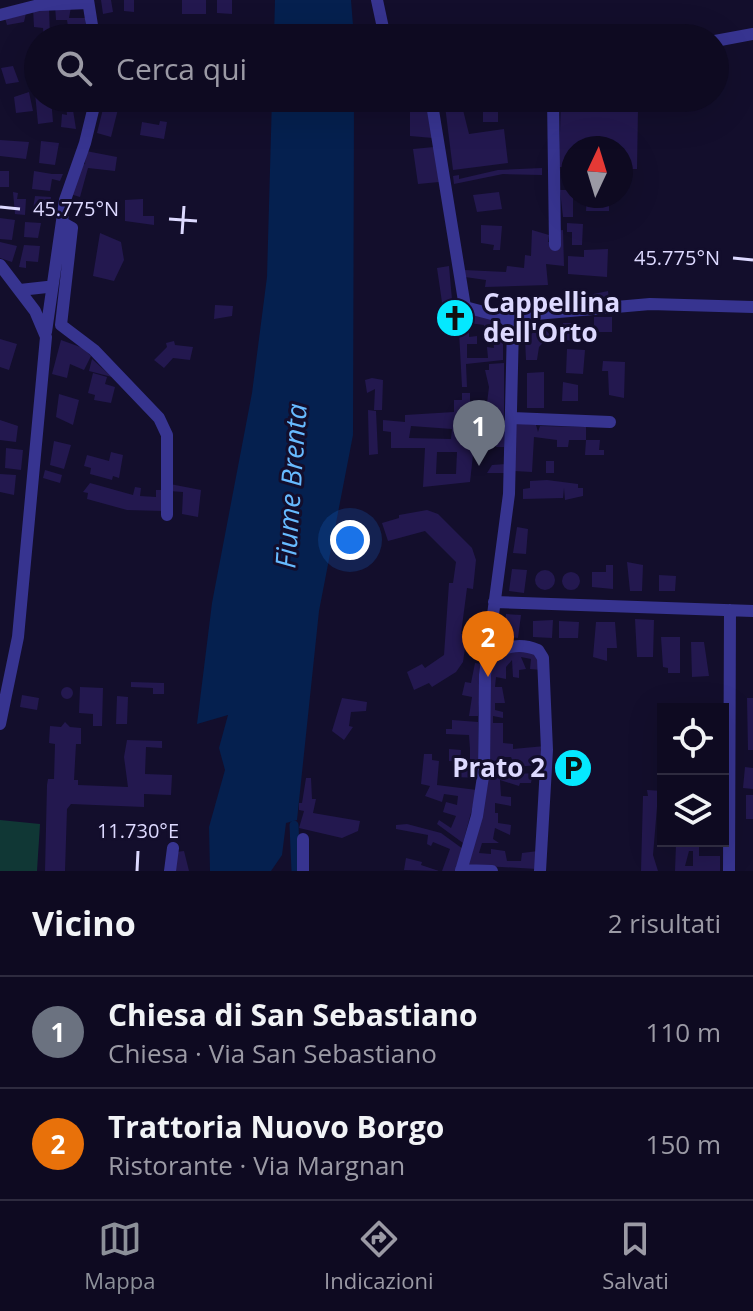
<!DOCTYPE html>
<html lang="it">
<meta charset="utf-8">
<style>
:root{--surface:#0e0a21;--page:#17132a;--text:#f1f3f6;--muted:#9b9aa5;--line:#2e2b3f;--accent:#8c9099}
body{margin:0;font-family:"Open Sans",sans-serif;background:var(--page);color:var(--text)}
.controls{position:absolute;right:24px;bottom:24px;display:grid;overflow:hidden;border-radius:0px;box-shadow:0 8px 32px #0002}
.controls button{width:72px;height:72px;display:grid;place-items:center;padding:0;border:0;border-bottom:2px solid var(--line);background:var(--surface);color:var(--text);font:40px sans-serif}
.compass{position:absolute;left:561px;top:136px;width:72px;height:72px;border-radius:50%;background:var(--surface);box-shadow:0 8px 32px #0002;rotate:4deg}
.you{position:absolute;left:350px;top:540px;width:28px;height:28px;margin:-20px;border:6px solid #fff;border-radius:50%;background:#1a73e8;box-shadow:0 0 0 12px #1a73e833}
.badge{display:grid;place-items:center;width:52px;height:52px;border-radius:50%;background:var(--accent);color:#fff;font-size:26px;font-weight:700}
.pin{position:absolute;translate:-50% -66px;filter:drop-shadow(0 2px 4px #0008)}
.pin::after{content:'';position:absolute;top:42px;width:28px;height:24px;background:inherit;clip-path:polygon(0 0,100% 0,50% 100%)}
.list{margin:0;padding:0;list-style:none}
h2{display:flex;justify-content:space-between;align-items:center;height:104px;margin:0;padding:0 32px;font-size:34px}
h2 small{font-size:26px;font-weight:400;color:var(--muted)}
.list li{display:grid;grid-template-columns:52px 1fr auto;gap:24px;align-items:center;box-sizing:border-box;height:112px;padding:0 32px;border-top:2px solid var(--line)}
.list b{display:block;font-size:30px;white-space:nowrap}
.list p{margin:0;font-size:26px;white-space:nowrap;color:var(--muted)}
.list em{font-size:26px;font-style:normal;color:var(--muted)}
.icon{flex:none;width:44px;height:44px;fill:none;stroke:currentColor;stroke-width:2;stroke-linecap:round;stroke-linejoin:round}
.map{position:relative;flex:none;width:753px;height:871px;overflow:hidden}
.search{position:absolute;background:var(--surface);box-shadow:0 8px 32px #0002;left:24px;right:24px;top:24px;height:88px;display:flex;align-items:center;gap:20px;box-sizing:border-box;padding:0 28px;border-radius:44px;color:var(--muted);font-size:30px}
.sheet{height:328px;background:var(--surface)}
nav{display:flex;justify-content:space-around;align-items:center;box-sizing:border-box;height:112px;border-top:2px solid var(--line);background:var(--surface);font-size:22px;color:var(--muted)}
nav a{display:grid;justify-items:center;gap:4px}
nav .on{color:var(--accent)}
.map>svg:first-child{display:block}
</style>
<div class="map">
<svg width="753" height="871" viewBox="0 0 753 871">
<rect width="100%" height="100%" fill="#130e2c"/>
<path fill="#103735" d="M0,820l40,4 -3,47h-37z"/>
<path fill="#05204f" d="M275,0h76l3,38h-80z
M272,98h82l-1,337 -34,176 -22,209 -11,3 -4,32 -11,16h-61l-1,-44 16,-57 -6,-22 9,-33 -31,9 15,-121 40,-210 15,-116z"/>
<g fill="none" stroke-linecap="round" stroke-linejoin="round">
<path stroke="#05204f" stroke-width="9" d="M294,825l2,46"/>
</g>
<path fill="#23184f" fill-rule="evenodd" d="M101,0h10l2,12 -10,2z
M124,0h10v12l-10,-1z
M182,0h24v14h-24z
M217,0h15v14l-15,-1z
M55,5l16,2 -2,11h16v20h-15l-3,-18h-11z
M49,7l1,31h-6l-1,-10 -9,-1 -1,-19z
M26,13l-2,9 -17,3 -2,-7z
M103,25h20v13h-25v-4h5z
M129,25h25v6h-5v7h-20z
M13,66l6,16 -13,2 -5,-16z
M29,92l4,19 -17,2 -2,-16z
M38,92v6h13l2,24 -15,2 -3,-31z
M71,98h15v12h-13l3,19 -15,-2 1,-13 5,1 -1,-12 5,-1z
M410,98h15l8,40 -23,-2z
M444,98h16l9,36 35,-5 4,34 -55,7z
M561,98h63v10h14l-1,61h-16v-21h-48v19h-14z
M498,103v19h-15v-18z
M104,105l14,4 -7,28 -14,-4z
M160,121l7,1 -3,17 -24,-4 2,-13 17,3z
M0,140l29,2 -3,17 -26,-3z
M41,141l18,2 -4,22 -16,-2z
M434,147l5,35 -21,2 -5,-35z
M86,151l31,6 -2,14 -27,-3 -8,29 -10,-3 10,-29 5,-1z
M542,168v7l-39,-1 -49,10 -1,-8 6,-1v4l39,-9z
M0,171h9v16h-9z
M34,171l18,3h11l-3,7 -8,-2 -2,12 -18,-2z
M560,190h13v27h-10z
M13,192l5,1 -1,6h9l-1,16 -10,-1z
M499,192l3,17 -25,3 -4,-17z
M35,196l16,1 -1,10 -17,2z
M587,196h22v15h-23z
M143,199v17h11v9l-29,-4v-21z
M0,218l15,2 -3,20 -12,-1z
M25,222l16,1 -3,15 -14,-1z
M567,223l16,1 -1,21h-10v-13h-5z
M481,225l21,1 -2,24h-7l1,-5 -13,-2z
M532,230l17,5 -1,7h6v-11l9,-1 1,36 -18,-2 2,21 -63,2 1,-7 -21,-3 -1,-7 42,2 1,-6 17,2 1,-13 6,1z
M100,233l21,9 3,18 -10,21 -21,-5z
M0,242l17,4 -5,16 -12,-4z
M24,245l16,1 -2,16 -12,-1v7l-7,-1z
M608,249l-1,28 -39,-3v-18l16,1v-7z
M449,266l5,56 -9,1 -8,-55z
M608,291l1,8 -29,4 -1,-6z
M215,305l18,1 -1,10 -18,3z
M458,313l38,6 7,17v24l-37,4 1,23h-5zM469,323l15,2v12h9l1,11 -7,-1 1,11h-21v-14h10v-8l-8,1z
M594,317h18v15h-18z
M563,323h12v7l7,-1v13l-17,-2z
M542,325l8,10 -11,12 -2,13h-11l-1,-21z
M0,339l17,5 -8,26 -9,-3z
M61,340l22,8 8,8 -7,14 -14,-6 -3,14 -15,-4z
M174,341l1,4 18,2 -3,13 -17,-2 -9,10 -10,-8 13,-13 -1,-4z
M567,349l18,1 -2,24 -17,-1z
M92,359l20,18 -23,-6z
M603,361l22,1 -1,36 -15,-3 -1,-24h-6z
M504,363v84h-8l-1,-28h-10v7l-22,-1v9l9,1 2,11 -4,36 -47,5 2,-39h-34v-16l-8,-1v-11l22,2v-7l49,-3v-12h8v-7h8v20h-7v6h22l4,-32 -4,-17h4v-6zM411,426l41,3 -1,10 -42,-1zM437,452h20l-1,22h-20z
M544,372v36h-17v-35z
M93,373l14,4 -2,7 10,3 -4,16 -17,-3 1,-5 -7,-2z
M372,378l11,2 -1,30h-8l1,-21 -8,4 -2,-13z
M563,382l15,3v16h-16z
M59,394l20,6 -6,25 -17,-8z
M368,410l8,1 2,43 -9,1z
M0,420l18,6 -2,16 -16,-2z
M516,423l20,2 2,7 2,-6 46,1v13h-17l-1,7h-11v-7l-23,-3 -2,35 -18,-1z
M586,440h14l-1,10h5v5h-19z
M54,441l17,4 -7,24 -14,-4z
M6,448l17,2 -2,20 -16,-2z
M111,452l12,3 -4,23 -6,-2 -1,4 -22,-6 1,-6 -7,-2 3,-11 22,6z
M546,461h8v12h-8z
M506,464l1,9h-20l5,-8z
M45,470l17,5 -2,8 -17,-5z
M0,474l16,1 -2,20 -14,-3z
M547,480l31,4v4h5v8l-18,4 -1,-12 -1,10 -40,1v-10l7,-1v-7z
M90,483l43,12 2,-8 6,1 -1,8 16,1v-7h7l1,21 -37,-1 -40,-11 1,-6 -5,-1z
M170,484l31,6 -3,27 -16,-3 1,-22 -14,-1z
M427,510l11,4 34,34 4,12 -3,29 -6,-1 -6,46h6l-4,28 -7,10 -24,15 -3,-4 -15,7 -7,-18 15,-8 3,4 19,-13 5,-72h4l3,-21 -31,-31 -37,10 -6,-18 17,-5v-3z
M517,527l11,2 -2,25 -13,-1z
M627,562l16,3 -1,26h-12z
M606,565h7v24l-21,-2v-15h14z
M512,569l15,1 -3,23 -15,-2z
M535 580a10 10 0 1 1 20 0a10 10 0 1 1-20 0Z
M562 581a9 9 0 1 1 18 0a9 9 0 1 1-18 0Z
M659,575l17,1 -1,15h-16z
M506,614l15,1 -3,23 -15,-2z
M635,619l19,1 -1,37h-16z
M553,620l-1,18 -19,-1v-16z
M559,621l20,1 -1,16h-19z
M596,622h19l2,26h-10v13l-14,-4z
M661,637h19v36h-12v-5l-5,-1z
M691,642h13l5,34 -17,1z
M513,649l25,5 4,16 -12,-1 1,-10 -10,-2 5,12 -7,1v8l-6,-1 -1,-17 -6,7v12l-10,-2 -1,10h7l3,16h-10v7l8,2v6l-10,-2v7h10v20l10,1v5l32,-3 -1,31h-12l-1,6h-11l-1,3 -19,-6 1,16 10,1v9l-16,-3v10h3v10l13,2 -1,10 -15,-7 -2,11 6,4h-17l-3,10 12,1v-5l14,2 2,10h14l1,-8 16,-2 -1,18 -71,-4 14,-50 5,-121 7,-32zM500,757h11l4,10 23,-2v8l-24,1v-4h-8l-1,3h-5v-5l8,1v-6h-8z
M475,663l7,1 -4,52h-9l3,-19 -10,-2 3,-13 6,1z
M131,682l33,1v11h-11v-6l-22,-1z
M61 693a6 6 0 1 1 12 0a6 6 0 1 1-12 0Z
M80,687l23,1 -1,38h-9v-12l-14,-1z
M22,695l17,3 -2,12 -17,-3z
M117,696l11,1 -1,27h-11z
M342,698l25,4 -1,9 -15,1 -2,14 4,1 -9,13 -12,-9z
M747,698h6v52h-5z
M452,720l26,2v56l-22,-1 2,-16h12v-12l-1,-14 -23,-1v-5h6z
M65,722l5,5 11,1v16h-5l-2,36h4v5l50,2 -4,-30 3,-17 35,1v7l-16,-1 -1,27 27,1 -1,20 -27,-1v13l-73,-3 -4,5 -2,62h-20l2,-86 1,-6h6l1,-35 -6,-1 1,-17 11,1z
M449,749l12,1 -1,11h-11z
M424,754h8v6l7,1 -2,24 40,5 -14,53 -26,-19 2,-4 12,8 5,-12 -13,-4 3,-10 11,3 1,-9 -14,-2 -2,8 -17,-6 5,-10 -9,-2z
M745,767l8,1v21l-10,-1z
M306,778h5l1,21h4l-3,14 47,8 -2,10 -16,7 -43,-10 5,-17 -5,-1v-7h3z
M647,790l16,1v16h-6l-4,48 5,16h-17l2,-75h5z
M746,795h7v24h-7z
M407,824l34,9 22,16 -7,22h-14l8,-22 -17,-7 -2,4 -4,-2 1,-9 -32,-6v-4z
M699,841v15h21v15h-45l1,-27zM689,851h4v15h-8z
M184,851l5,20h-17l4,-19z
M406,858l16,4 -1,3 18,6 -35,-1z"/>
<g fill="none" stroke-linecap="round" stroke-linejoin="round">
<path stroke="#373490" stroke-width="12" d="M88,0l6,38
M377,0l6,28 6,10
M0,15l39,-10 49,-2
M715,41l38,-7
M431,98l34,209 38,10 147,-13 103,3
M553,98l2,147
M63,223l9,5 -11,97 33,25 65,68 8,17v80
M0,265l35,46 11,26 -28,300 -18,87
M20,290l27,-3
M46,332l19,-132 20,-57 11,-45
M512,418l98,4
M494,602l259,9
M487,662c15,-16 31,-20 51,-12l5,8 4,92 -7,121
M461,870l31,1
M170,871l3,-23
M303,871v-32
M461,871l16,-55 7,-46 1,-95 24,-181 4,-168 -10,-9
M729,871l1,-261"/>
</g>
<path fill="none" stroke="#ddd9ff" stroke-width="3" d="M0,207l20,2M169,219l28,2M182,234l2,-28M733,258l20,2M137,871l1,-20"/>
<defs>
<symbol id="church-disc" viewBox="-11 -11 22 22"><circle r="9.5" fill="#05e8ff" stroke="#130e2c"/><path d="M-1.2-6h2.4v3.5h3.3v2.4h-3.3V6h-2.4V-.1h-3.3v-2.4h3.3Z" fill="#111"/></symbol>
<symbol id="parking-disc" viewBox="-11 -11 22 22"><circle r="9.5" fill="#05e8ff" stroke="#130e2c"/><path d="M-3.5-5.5H1a3.5 3.5 0 0 1 0 7H-1V5.5H-3.5ZM-1-3.4V-.6H.8a1.4 1.4 0 0 0 0-2.8Z" fill="#111"/></symbol>
</defs>
<g fill-rule="evenodd">
<use href="#church-disc" x="433" y="296" width="44" height="44"/>
<use href="#parking-disc" x="551" y="746" width="44" height="44"/>
</g>
<g text-anchor="middle" stroke-width="6" stroke-linejoin="round" paint-order="stroke">
<g font-size="26" font-weight="bold" fill="#ddd9ff" stroke="#130e2c" text-anchor="start">
<text x="483" y="312">Cappellina<tspan x="483" dy="30">dell'Orto</tspan></text>
<text x="545" y="777" text-anchor="end">Prato 2</text>
</g>
<g font-size="28" font-style="italic" fill="#67baff" stroke="#130e2c">
<text transform="translate(291 486) rotate(-86)" y="10">Fiume Brenta</text>
</g>
</g>
<g font-size="20" text-anchor="middle" fill="#ddd9ff" stroke="#130e2c" stroke-width="6" stroke-linejoin="round" paint-order="stroke">
<text x="76" y="216">45.775°N</text>
<text x="677" y="265">45.775°N</text>
<text x="138" y="838">11.730°E</text>
</g>
</svg>
<div class="controls">
<button><svg class="icon" aria-label="locate" viewBox="0 0 24 24"><circle cx="12" cy="12" r="6"/><path d="M12 2v4M12 18v4M2 12h4M18 12h4"/></svg></button>
<button><svg class="icon" aria-label="layers" viewBox="0 0 24 24"><path d="M12 4l9 5-9 5-9-5zM3 14l9 5 9-5"/></svg></button>
</div>
<svg class="compass" viewBox="-18 -18 36 36"><path d="M0-13l5 13h-10z" fill="#e53935"/><path d="M0 13l5-13h-10z" fill="#9b9aa5"/></svg>
<div class="you"></div>
<div class="pin badge" style="left:479px;top:466px;background:#6b7280">1</div>
<div class="pin badge" style="left:488px;top:677px;background:#e8710a">2</div>
<div class="search"><svg class="icon" aria-label="search" viewBox="0 0 24 24"><circle cx="10" cy="10" r="6"/><path d="M15 15l6 6"/></svg>Cerca qui</div>
</div>
<section class="sheet">
<h2>Vicino<small>2 risultati</small></h2>
<ul class="list">
<li><span class="badge" style="background:#6b7280">1</span><div><b>Chiesa di San Sebastiano</b><p>Chiesa · Via San Sebastiano</p></div><em>110 m</em></li>
<li><span class="badge" style="background:#e8710a">2</span><div><b>Trattoria Nuovo Borgo</b><p>Ristorante · Via Margnan</p></div><em>150 m</em></li>
</ul>
</section>
<nav>
<a class="on"><svg class="icon" aria-label="map" viewBox="0 0 24 24"><path d="M3 6l6-2 6 2 6-2v14l-6 2-6-2-6 2zM9 4v14M15 6v14"/></svg>Mappa</a>
<a><svg class="icon" aria-label="directions" viewBox="0 0 24 24"><path d="M12 3l9 9-9 9-9-9zM9 14v-3h6M13 9l2 2-2 2"/></svg>Indicazioni</a>
<a><svg class="icon" aria-label="saved" viewBox="0 0 24 24"><path d="M7 4h10v16l-5-4-5 4z"/></svg>Salvati</a>
</nav>
